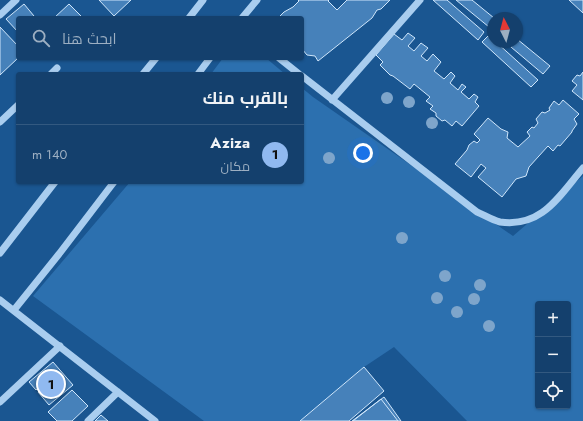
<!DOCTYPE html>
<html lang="ar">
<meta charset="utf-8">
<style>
:root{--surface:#14406d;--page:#1d4772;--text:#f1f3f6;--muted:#9dafc2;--line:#335980;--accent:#90b9f0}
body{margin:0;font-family:Jost,Cairo,sans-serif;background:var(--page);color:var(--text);direction:rtl}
.controls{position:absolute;right:12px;bottom:12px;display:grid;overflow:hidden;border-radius:4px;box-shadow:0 1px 3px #0004}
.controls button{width:36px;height:36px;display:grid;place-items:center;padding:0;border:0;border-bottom:1px solid var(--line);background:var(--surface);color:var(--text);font:20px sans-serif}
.compass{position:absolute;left:487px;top:12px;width:36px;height:36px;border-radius:50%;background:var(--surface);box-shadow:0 1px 3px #0004;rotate:354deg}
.you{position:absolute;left:363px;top:153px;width:14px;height:14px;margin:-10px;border:3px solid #fff;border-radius:50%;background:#1a73e8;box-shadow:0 0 0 6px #1a73e833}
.badge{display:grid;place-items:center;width:26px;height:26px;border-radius:50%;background:var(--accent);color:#111;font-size:13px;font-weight:700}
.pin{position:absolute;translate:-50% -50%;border:2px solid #fff;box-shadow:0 1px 4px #0006}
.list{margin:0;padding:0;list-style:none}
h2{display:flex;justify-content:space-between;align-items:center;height:52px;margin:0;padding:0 16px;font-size:17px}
h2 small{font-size:13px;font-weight:400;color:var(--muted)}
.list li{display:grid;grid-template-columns:26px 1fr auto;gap:12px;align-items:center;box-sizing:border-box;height:60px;padding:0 16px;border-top:1px solid var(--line)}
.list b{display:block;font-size:15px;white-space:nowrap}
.list p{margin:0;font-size:13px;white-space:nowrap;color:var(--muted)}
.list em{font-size:13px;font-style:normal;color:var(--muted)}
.icon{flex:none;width:22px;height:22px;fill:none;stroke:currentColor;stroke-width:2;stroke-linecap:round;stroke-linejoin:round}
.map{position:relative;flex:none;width:583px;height:421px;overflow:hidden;direction:ltr}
.search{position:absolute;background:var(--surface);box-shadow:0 1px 3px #0004;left:16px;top:16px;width:288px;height:44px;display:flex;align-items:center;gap:10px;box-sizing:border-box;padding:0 14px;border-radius:4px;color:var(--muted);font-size:15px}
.panel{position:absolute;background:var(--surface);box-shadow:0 1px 3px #0004;left:16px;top:72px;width:288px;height:112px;border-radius:4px;direction:rtl}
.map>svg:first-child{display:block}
</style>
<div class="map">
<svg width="583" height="421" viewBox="0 0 583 421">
<rect width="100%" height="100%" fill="#1a5691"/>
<path fill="#2c70af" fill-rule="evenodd" d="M223,58h43l19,16h-74z
M302,88l11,9 200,139 70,-60v245h-116l-73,-74 -30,20 -64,54h-96l-171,-125 97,-114h172zM538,304h30v102h-30z"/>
<path fill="#4681ba" stroke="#cfe6fb" d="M99,0h32l-17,16z
M298,0h31l-1,1 9,9 10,-10h43l-9,9 -4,1 -5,8 -54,43 -3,-5 -8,-1 -5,-6v-31h-24l6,-6 9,-5 6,-6z
M433,0h14l37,32 -6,8z
M456,0h16l22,18 -1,4 -4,5z
M569,0h14v13z
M24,4l10,12 -2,2h-14v14l-12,-13z
M69,4l14,14h-29z
M0,27l18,19v12l-18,17z
M408,33l7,5 -7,8 6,5 7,-8 7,5 -7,8 6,5 6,-7 8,8 -7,9 10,8 7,-7 4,4 -5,7 8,7 4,-6 4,3 -5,5 8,7 5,-5 4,3 -3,5 4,4 -17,20 -6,-5 -4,5 -7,-6 -3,1 -6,-5v-3l-6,-4 3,-3 -7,-5 4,-4 -16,-13 -4,5 -17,-13 -3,-1 -10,-10 3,-3 -7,-7 18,-21 8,6z
M489,35l4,4v3h3l42,38 -7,7 -49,-45z
M517,39l33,27 -7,8 -38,-32h12z
M583,72v28l-11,-9 5,-6 -5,-4 5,-6 3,1z
M563,100l16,14 -5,5 3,5 -5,7v1l-12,14 -2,-1 -5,6 -5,-5 -19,21 -3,9 -10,3 -14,18 -24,-20 8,-9 -5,-4 -10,13 -16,-13 12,-14 2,-5 5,-4 3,2 3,-3 -6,-6 14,-16 13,11 7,3 -1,6 11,9 12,-11 -3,-4 5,-5 2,1 4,-5 -2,-4 6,-7 3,1 5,-3 -1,-2 5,-7 5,4z
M53,362l20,23 -24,20 -11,-13 4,-4 -2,-2 -4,4 -7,-8z
M364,367l20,24 -35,30h-49z
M72,390l16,16 -16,15h-15l-9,-9z
M384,397l17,24h-49z
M381,399l17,22h-45z
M101,415l7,6h-13z"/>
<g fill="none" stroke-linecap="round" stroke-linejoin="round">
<path stroke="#a9cdef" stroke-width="7" d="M0,15l16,-15
M189,18l14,-18
M242,18l15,-18
M279,58l20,16
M51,74l6,-6
M143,74l13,-16
M198,74l12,-16
M302,76l175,136c7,3 15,8 23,10 42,6 59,-26 83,-54
M332,100l88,-100
M0,122l18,-17
M0,253l55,-71
M0,300l155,121
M14,310l45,-56 55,-72
M0,402l60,-56
M88,421l30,-29"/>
</g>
<g fill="#7ea5cb">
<circle cx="387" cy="98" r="6"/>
<circle cx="409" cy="102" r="6"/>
<circle cx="432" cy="123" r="6"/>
<circle cx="329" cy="158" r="6"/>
<circle cx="402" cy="238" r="6"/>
<circle cx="445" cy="276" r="6"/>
<circle cx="480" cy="285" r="6"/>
<circle cx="437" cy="298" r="6"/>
<circle cx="474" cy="299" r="6"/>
<circle cx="457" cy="312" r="6"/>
<circle cx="489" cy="326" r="6"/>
</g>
</svg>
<div class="controls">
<button>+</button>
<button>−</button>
<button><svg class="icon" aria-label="locate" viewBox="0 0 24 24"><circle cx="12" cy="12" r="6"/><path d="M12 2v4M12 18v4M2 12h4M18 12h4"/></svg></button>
</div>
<svg class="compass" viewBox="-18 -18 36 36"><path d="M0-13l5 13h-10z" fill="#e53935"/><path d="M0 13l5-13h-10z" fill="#9dafc2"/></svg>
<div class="you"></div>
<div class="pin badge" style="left:51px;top:384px">1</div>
<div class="search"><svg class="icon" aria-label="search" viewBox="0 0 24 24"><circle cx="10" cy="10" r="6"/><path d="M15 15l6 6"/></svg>ابحث هنا</div>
<section class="panel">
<h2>بالقرب منك<small></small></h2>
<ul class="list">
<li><span class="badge">1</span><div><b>Aziza</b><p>مكان</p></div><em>140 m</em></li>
</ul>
</section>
</div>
